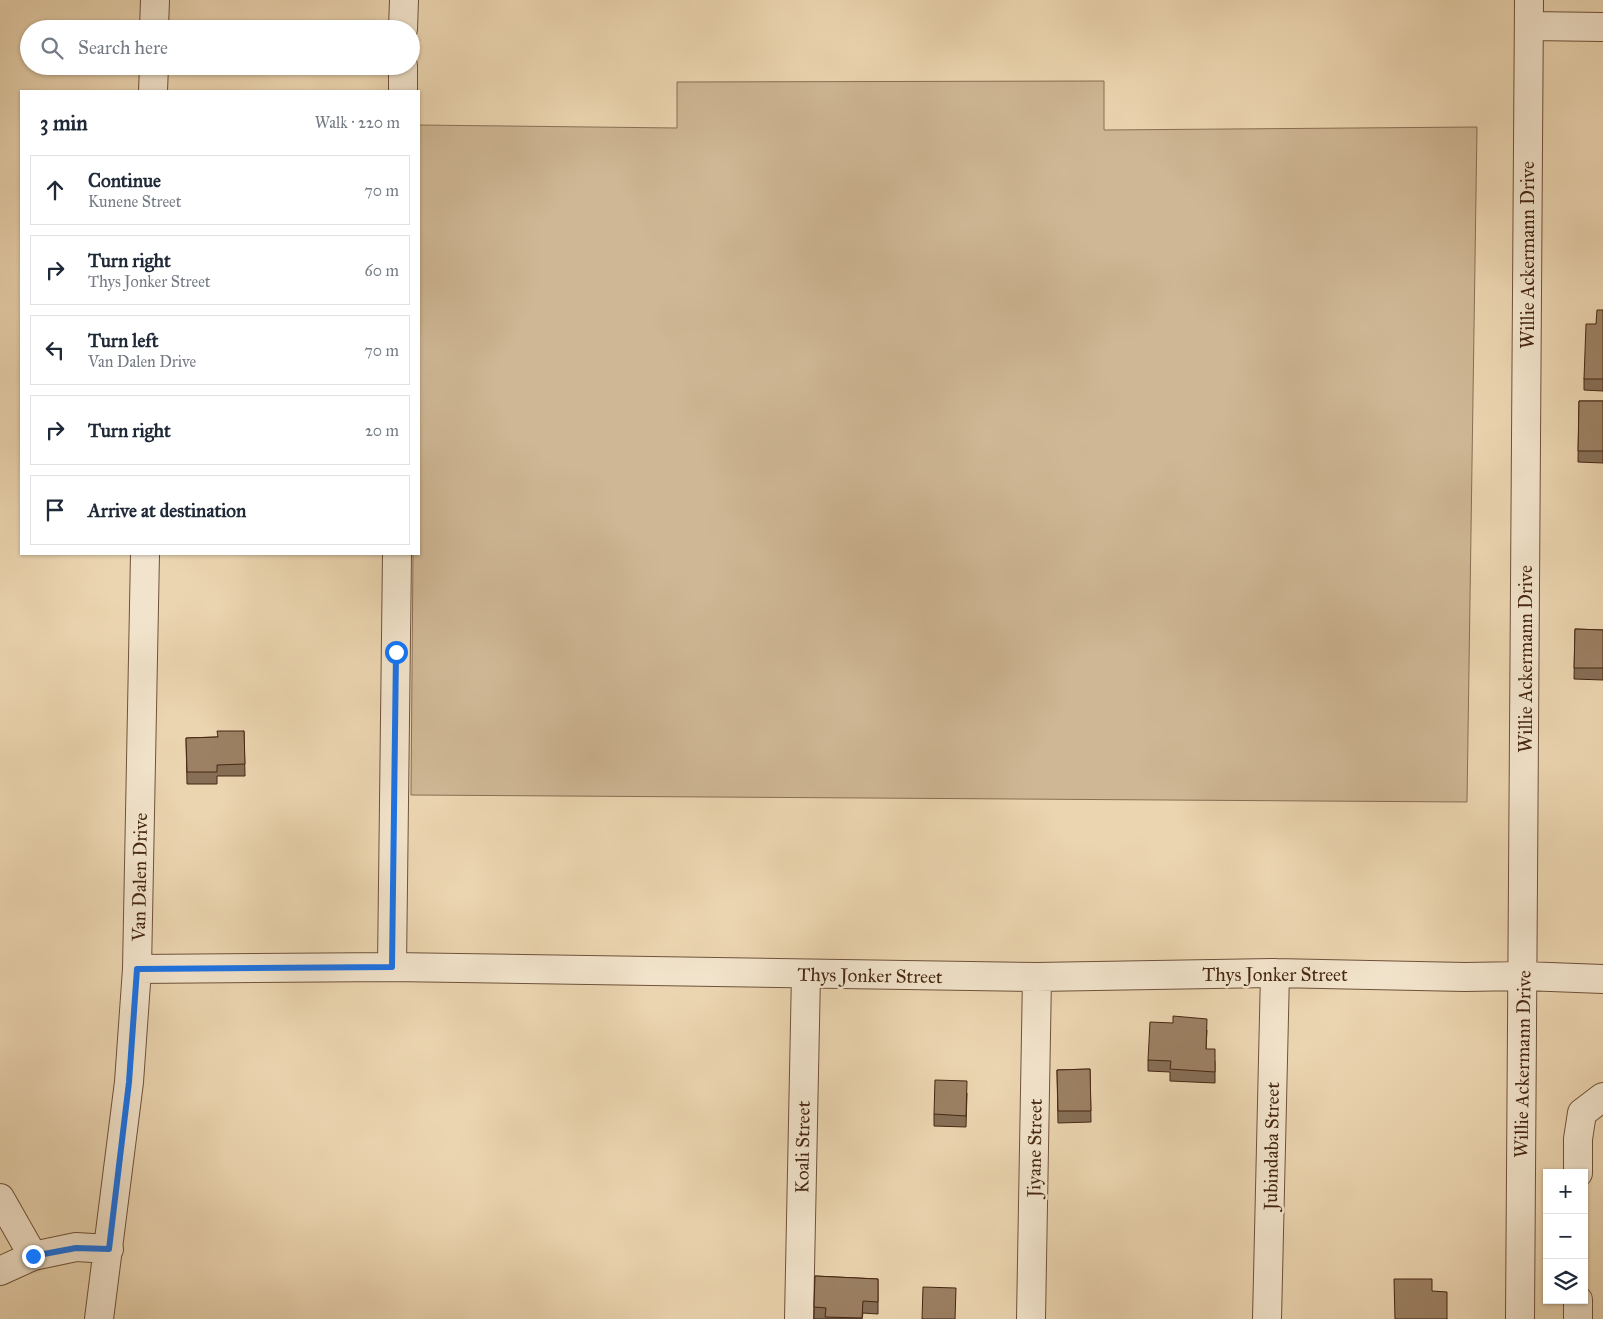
<!DOCTYPE html>
<meta charset="utf-8">
<style>
:root{--surface:#fff;--page:#f6f6f7;--text:#1f2937;--muted:#747a83;--line:#e0e1e3}
body{margin:0;font-family:"IM FELL Great Primer",serif;background:var(--page);color:var(--text)}
.controls{position:absolute;right:15px;bottom:15px;display:grid;overflow:hidden;border-radius:0px;box-shadow:0 1px 4px #0004}
.controls button{width:45px;height:45px;display:grid;place-items:center;padding:0;border:0;border-bottom:1px solid var(--line);background:var(--surface);color:var(--text);font:25px sans-serif}
.stop{position:absolute;width:15px;height:15px;margin:-11px;border:4px solid #1a73e8;border-radius:50%;background:#fff}
.stop.end{background:#1a73e8;border-color:#fff;box-shadow:0 1px 5px #0008}
.list{margin:0;padding:0;list-style:none}
h2{display:flex;justify-content:space-between;align-items:center;height:65px;margin:0;padding:0 20px;font-size:21px}
h2 small{font-size:16px;font-weight:400;color:var(--muted)}
.list li{display:grid;grid-template-columns:32px 1fr auto;gap:15px;align-items:center;box-sizing:border-box;height:70px;margin:0 10px 10px;padding:0 10px;border:1px solid var(--line);border-radius:0px}
.list b{display:block;font-size:19px;white-space:nowrap}
.list p{margin:0;font-size:16px;white-space:nowrap;color:var(--muted)}
.list em{font-size:16px;font-style:normal;color:var(--muted)}
.icon{flex:none;width:28px;height:28px;fill:none;stroke:currentColor;stroke-width:2;stroke-linecap:round;stroke-linejoin:round}
.map{position:relative;flex:none;width:1603px;height:1319px;overflow:hidden}
.search{position:absolute;background:var(--surface);box-shadow:0 1px 4px #0004;left:20px;top:20px;width:400px;height:55px;display:flex;align-items:center;gap:12px;box-sizing:border-box;padding:0 18px;border-radius:28px;color:var(--muted);font-size:19px}
.panel{position:absolute;background:var(--surface);box-shadow:0 1px 4px #0004;left:20px;top:90px;width:400px;height:465px;border-radius:0px}
.map>svg:first-child{display:block}
</style>
<div class="map">
<svg width="1603" height="1319" viewBox="0 0 1603 1319">
<rect width="100%" height="100%" fill="#ebd5b0"/>
<filter id="stains"><feTurbulence type="fractalNoise" baseFrequency=".004" numOctaves="4"/><feColorMatrix values="0 0 0 0 .2 0 0 0 0 .09 0 0 0 0 .02 0 0 0 .5 -.17"/></filter>
<radialGradient id="worn" r=".72"><stop offset=".6" stop-color="#630" stop-opacity="0"/><stop offset="1" stop-color="#630" stop-opacity=".3"/></radialGradient>
<path fill="#cfb795" stroke="#8a6f54" d="M1104,81v49l373,-3 -10,675 -1056,-7 2,-241h6v-429l258,3v-46z"/>
<g fill="none" stroke-linecap="round" stroke-linejoin="round">
<defs>
<path id="minor" d="M1530,26l73,1
M154,29l1,-29
M403,29l1,-29
M153,91l1,-25
M403,91v-25
M392,967l5,-413
M137,969l255,-2 645,10 238,-4 190,4 58,-1 80,3
M1578,1173v-34l4,-26 21,-16
M0,1198l33,58
M0,1271l33,-15 43,-9 33,2
M1578,1300v19
M99,1319l30,-237 8,-113 8,-415
M799,1319l7,-345
M1031,1319l6,-342
M1267,1319l8,-346
M1520,1319l9,-1319"/>
</defs>
<use href="#minor" stroke="#6f523a" stroke-width="30"/>
<use href="#minor" stroke="#f2e4cc" stroke-width="28"/>
</g>
<path fill="#866f56" stroke="#462712" d="M206,66h33v3l-33,2z
M1603,310v81l-19,-1v-11l12,-55z
M1579,401h24v62l-25,-1z
M1575,629l28,1v50l-29,-1z
M244,731l1,45h-28v8h-30l-1,-46 31,-1z
M1207,1030l-1,19 9,12v22l-45,-2v-9l-22,-1v-11z
M1090,1069l1,53 -33,1 -1,-53z
M967,1093l-1,34 -32,-1v-12z
M815,1276l63,3v35l-15,-1 -1,6h-48z"/>
<path fill="#9c8164" stroke="#462712" d="M237,22v7h-33v-5z
M1597,310h6v69h-19l2,-55h10z
M1579,401h24v50h-25z
M1575,629l28,1v38h-29z
M217,731h27l1,33 -28,1v7h-30l-1,-34 32,-1z
M1173,1016l34,3 -1,30h9v23l-45,-3 1,-8 -23,-1 2,-38 23,1z
M1090,1069l1,42h-33l-1,-41z
M935,1080l32,1 -1,35 -32,-2z
M815,1276l63,3v23l-15,-1 -1,17 -37,-1 1,-9 -12,-1z
M1394,1279h38v12l15,1v27h-52z
M923,1287l33,1 -1,31h-33z"/>
<g fill="none" stroke-linecap="round" stroke-linejoin="round">
<path stroke="#1a73e8" stroke-width="6" d="M33,1256l43,-8 33,1 20,-167 8,-113 255,-2 4,-315"/>
</g>
<g text-anchor="middle" stroke-width="5" stroke-linejoin="round" paint-order="stroke">
<g font-size="19" fill="#462712" stroke="#f2e4cc">
<text transform="translate(1527 255) rotate(-90)" y="7">Willie Ackermann Drive</text>
<text transform="translate(1525 659) rotate(-90)" y="7">Willie Ackermann Drive</text>
<text transform="translate(139 877) rotate(-89)" y="7">Van Dalen Drive</text>
<text x="1275" y="981">Thys Jonker Street</text>
<text transform="translate(870 975) rotate(1)" y="7">Thys Jonker Street</text>
<text transform="translate(1522 1064) rotate(-89)" y="7">Willie Ackermann Drive</text>
<text transform="translate(1271 1146) rotate(-89)" y="7">Jubindaba Street</text>
<text transform="translate(802 1147) rotate(-89)" y="7">Koali Street</text>
<text transform="translate(1034 1148) rotate(-89)" y="7">Jiyane Street</text>
</g>
</g>
<rect width="100%" height="100%" filter="url(#stains)"/>
<rect width="100%" height="100%" fill="url(#worn)"/>
</svg>
<div class="controls">
<button>+</button>
<button>−</button>
<button><svg class="icon" aria-label="layers" viewBox="0 0 24 24"><path d="M12 4l9 5-9 5-9-5zM3 14l9 5 9-5"/></svg></button>
</div>
<div class="stop" style="left:396px;top:652px"></div>
<div class="stop end" style="left:33px;top:1256px"></div>
<div class="search"><svg class="icon" aria-label="search" viewBox="0 0 24 24"><circle cx="10" cy="10" r="6"/><path d="M15 15l6 6"/></svg>Search here</div>
<section class="panel">
<h2>3 min<small>Walk · 220 m</small></h2>
<ul class="list">
<li><svg class="icon" aria-label="ahead" viewBox="0 0 24 24"><path d="M12 20V5M6 11l6-6 6 6"/></svg><div><b>Continue</b><p>Kunene Street</p></div><em>70 m</em></li>
<li><svg class="icon" aria-label="right" viewBox="0 0 24 24"><path d="M7 20v-9h11M14 6l5 5-5 5"/></svg><div><b>Turn right</b><p>Thys Jonker Street</p></div><em>60 m</em></li>
<li><svg class="icon" aria-label="left" viewBox="0 0 24 24"><path d="M17 20v-9H6M10 6l-5 5 5 5"/></svg><div><b>Turn left</b><p>Van Dalen Drive</p></div><em>70 m</em></li>
<li><svg class="icon" aria-label="right" viewBox="0 0 24 24"><path d="M7 20v-9h11M14 6l5 5-5 5"/></svg><div><b>Turn right</b></div><em>20 m</em></li>
<li><svg class="icon" aria-label="arrive" viewBox="0 0 24 24"><path d="M6 21V4h12l-3 4 3 4H6"/></svg><div><b>Arrive at destination</b></div></li>
</ul>
</section>
</div>
